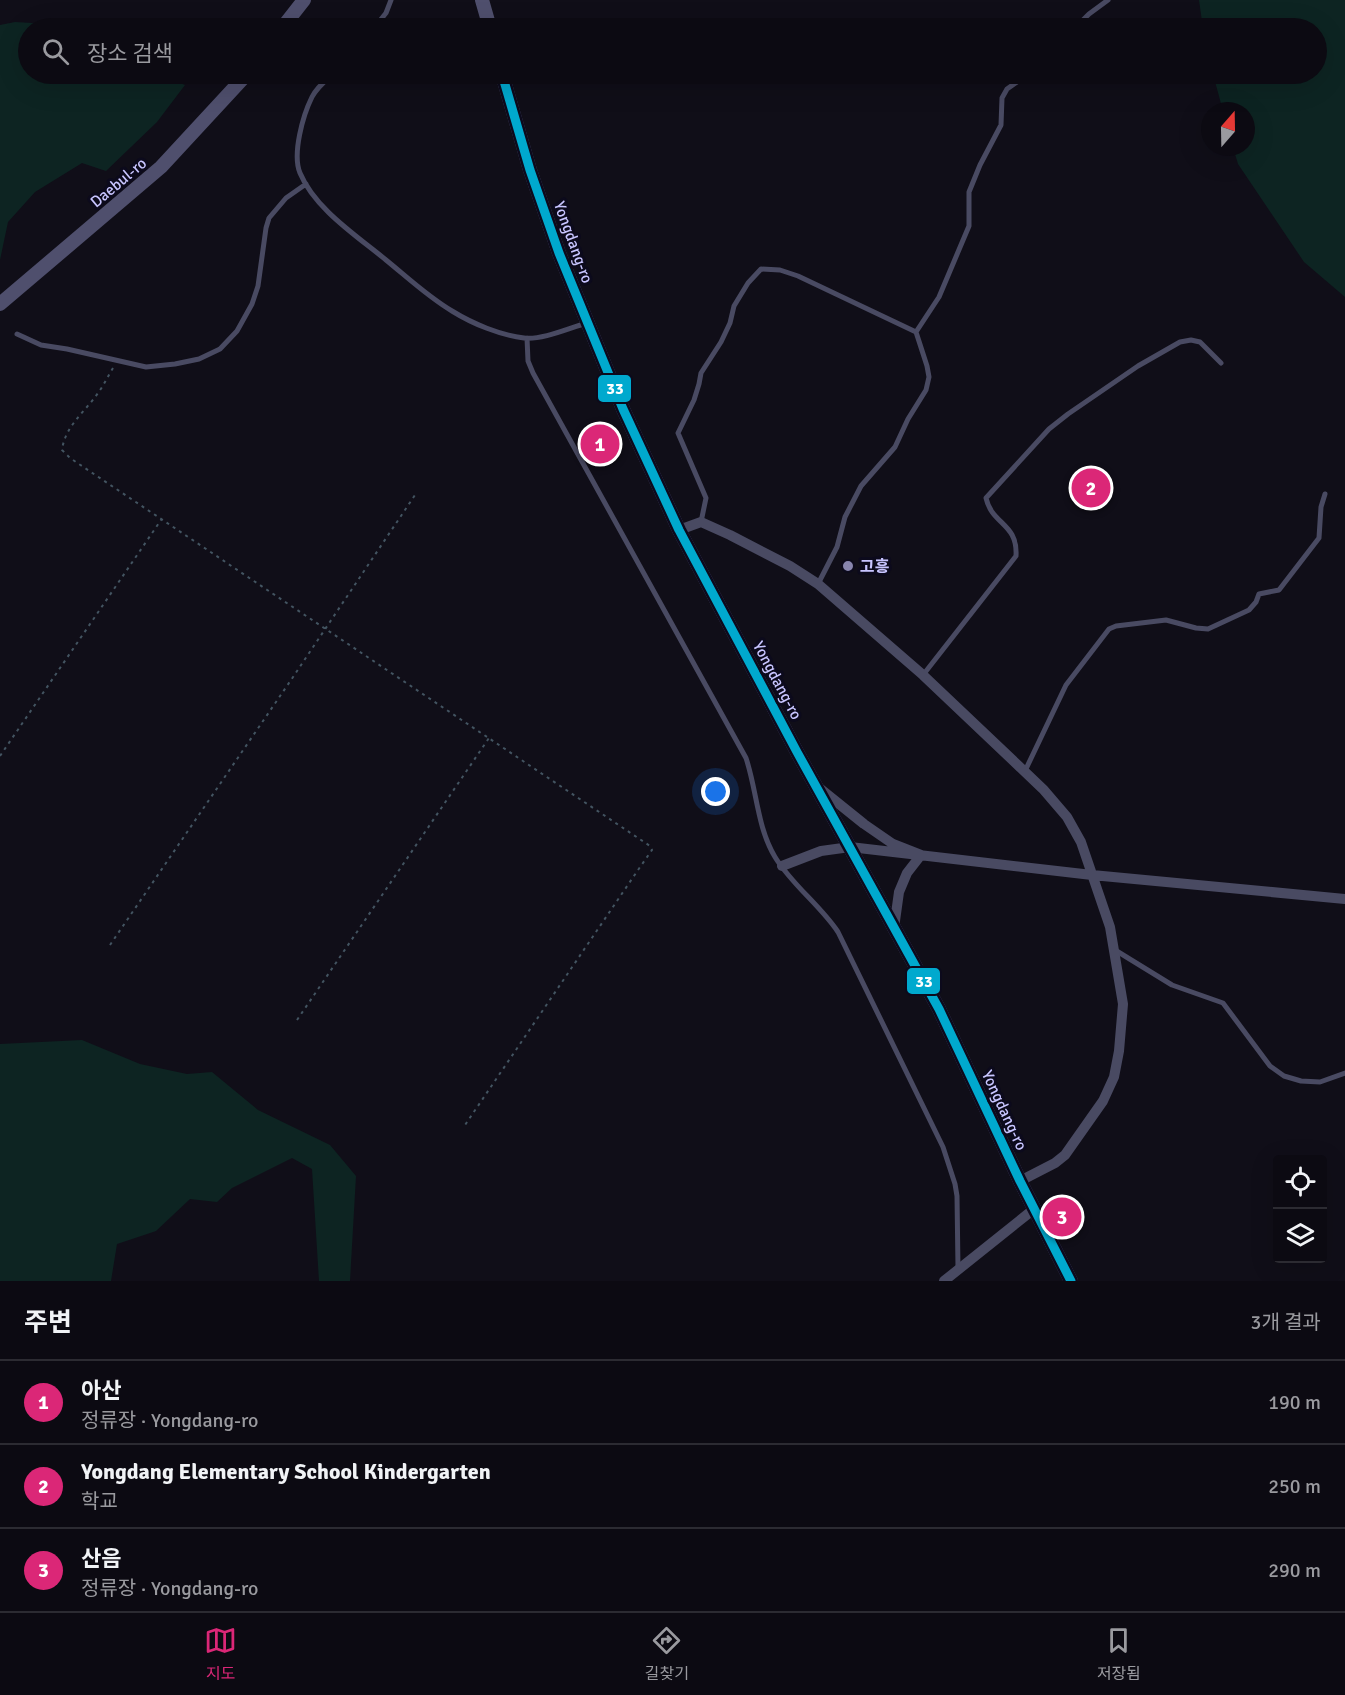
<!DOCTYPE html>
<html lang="ko">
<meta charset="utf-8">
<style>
:root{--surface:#0c0a12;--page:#1a1820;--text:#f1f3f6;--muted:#9a9a9f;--line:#2c2b32;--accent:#db2777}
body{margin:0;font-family:Signika,"Noto Sans KR",sans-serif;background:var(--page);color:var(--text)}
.controls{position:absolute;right:18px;bottom:18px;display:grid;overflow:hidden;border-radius:6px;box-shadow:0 6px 24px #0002}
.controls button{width:54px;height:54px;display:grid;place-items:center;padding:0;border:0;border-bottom:2px solid var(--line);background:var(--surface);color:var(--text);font:30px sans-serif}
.compass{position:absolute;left:1201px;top:102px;width:54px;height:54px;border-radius:50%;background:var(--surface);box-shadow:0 6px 24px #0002;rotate:20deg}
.you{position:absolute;left:716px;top:792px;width:21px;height:21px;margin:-15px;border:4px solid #fff;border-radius:50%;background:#1a73e8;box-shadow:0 0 0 9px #1a73e833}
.badge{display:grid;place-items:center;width:39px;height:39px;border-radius:50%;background:var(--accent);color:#fff;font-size:20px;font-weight:700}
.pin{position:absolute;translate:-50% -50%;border:3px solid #fff;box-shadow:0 2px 6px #0006}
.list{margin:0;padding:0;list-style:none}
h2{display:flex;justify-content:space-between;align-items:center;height:78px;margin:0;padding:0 24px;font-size:26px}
h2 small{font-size:20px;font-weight:400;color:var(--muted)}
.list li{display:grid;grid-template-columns:39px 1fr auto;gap:18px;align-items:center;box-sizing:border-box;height:84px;padding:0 24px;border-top:2px solid var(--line)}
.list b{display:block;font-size:22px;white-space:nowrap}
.list p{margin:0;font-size:20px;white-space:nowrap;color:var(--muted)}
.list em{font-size:20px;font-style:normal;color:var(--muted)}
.icon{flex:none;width:33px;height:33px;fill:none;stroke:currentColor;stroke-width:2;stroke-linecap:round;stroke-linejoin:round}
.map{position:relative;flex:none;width:1345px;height:1281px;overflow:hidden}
.search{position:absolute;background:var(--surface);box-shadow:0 6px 24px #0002;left:18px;right:18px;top:18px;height:66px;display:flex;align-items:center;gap:15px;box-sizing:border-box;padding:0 21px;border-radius:33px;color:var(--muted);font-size:22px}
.sheet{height:330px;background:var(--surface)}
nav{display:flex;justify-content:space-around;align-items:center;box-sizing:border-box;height:84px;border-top:2px solid var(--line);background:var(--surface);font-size:16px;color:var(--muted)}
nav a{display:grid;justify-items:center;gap:3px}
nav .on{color:var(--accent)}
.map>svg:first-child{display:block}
</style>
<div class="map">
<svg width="1345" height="1281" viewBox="0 0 1345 1281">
<rect width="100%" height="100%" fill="#100e18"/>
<path fill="#0d2422" d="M1199,0h146v297l-41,-35 -66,-98 -5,-17h13v-36h-23l-10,-37h103v-46h-113z
M15,22l51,3 6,3h-44v46h128l29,11 -28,37 -51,49 -24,-8 -47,29 -27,30 -8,38v-235z
M82,1040l58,24 47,10 25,-2 46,38 72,35 26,31 -6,105h-31l-7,-112 -20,-11 -60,30 -15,14 -27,-3 -34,32 -39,13 -6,37h-111v-237z"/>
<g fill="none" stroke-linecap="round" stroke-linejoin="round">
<path stroke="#435461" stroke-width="2" stroke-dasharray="3 4.5" stroke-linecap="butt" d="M113,368c-5,8 -9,17 -15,25 -13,19 -33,33 -36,57l8,8 580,388 2,4 -14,20 -173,255
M0,756l161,-236
M110,945l181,-265 124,-185
M297,1020l192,-282"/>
<path stroke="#494a62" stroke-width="5" d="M374,28l12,-15 5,-13
M1075,28l14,-14 19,-14
M333,74c-8,7 -16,13 -21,23 -9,18 -20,57 -12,76 15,36 57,63 86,87 21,17 42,37 66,51 21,13 48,24 72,27 19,2 45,-10 63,-15
M916,332l23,-35 30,-71v-34l11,-27 21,-40 1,-27 5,-9 21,-15
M17,334l24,11 26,4 79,18 29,-3 24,-5 21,-10 17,-18 15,-27 6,-18 8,-58 3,-10 17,-20 20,-14
M527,338l1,23 5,12 213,385c11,33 11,69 29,99 17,28 45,48 63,75l105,215 12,37 2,12 1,72
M701,522l5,-24 -28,-65 16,-33 5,-16 2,-11 20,-31 9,-19 4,-17 14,-23 13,-14 19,1 18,6 118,56 11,34 2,11 -3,13 -18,29 -13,28 -34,39 -16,31 -8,30 -19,37
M923,675l93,-119c2,-33 -24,-31 -30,-58l63,-69 19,-15 70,-48 42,-24 11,-2 9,2 21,21
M1025,771l41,-86 43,-56 7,-3 50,-6 30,8 12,1 41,-19 7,-8 3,-8 20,-4 40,-52 2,-31 4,-13
M1115,950l57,35 51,18 47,63 14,10 17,5 19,1 25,-9"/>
<path stroke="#494a62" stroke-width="10" d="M679,530l22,-8 29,13 60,31 28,18 105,91 120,114 24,28 14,25 29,85 13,77 -4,47 -5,26 -11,24 -38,54 -10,8 -35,18
M818,787l46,37 29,20 28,11 -14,18 -8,19 -5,36
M782,866l39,-15 29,-4 242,28 253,24
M944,1281l90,-72"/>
<path stroke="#4f4f6d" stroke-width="14" d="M482,0l8,28
M282,28l22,-28
M502,74l28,96 29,83 64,156 56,121 118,222 142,257 81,172 51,100
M0,304l161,-137 86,-93"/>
<defs>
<path id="bus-1" d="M502,74l28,96 29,83 64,156 56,121 118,222 142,257 81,172 51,100"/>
</defs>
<use href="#bus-1" stroke="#0c0a1c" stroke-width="14"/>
<use href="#bus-1" stroke="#00a9ce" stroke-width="9"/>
</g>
<circle fill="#8885ae" stroke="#0c0a1c" stroke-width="2" cx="848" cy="566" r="6"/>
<g text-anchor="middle" stroke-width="6" stroke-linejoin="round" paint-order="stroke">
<g font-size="16" fill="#c8c5ff" stroke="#0c0a1c">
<text transform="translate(118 182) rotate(-40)" y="6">Daebul-ro</text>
<text transform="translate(574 242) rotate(70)" y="6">Yongdang-ro</text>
<text transform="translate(778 680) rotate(62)" y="6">Yongdang-ro</text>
<text transform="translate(1005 1110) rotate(65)" y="6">Yongdang-ro</text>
</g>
<g font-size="16" font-weight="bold" fill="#c8c5ff" stroke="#0c0a1c" text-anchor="start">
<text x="860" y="572">고흥</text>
</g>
</g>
<g stroke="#0c0a1c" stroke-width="2">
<rect x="597" y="374" width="35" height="29" rx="6" fill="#00a9ce"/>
<rect x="906" y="967" width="35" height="28" rx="6" fill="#00a9ce"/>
</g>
<g font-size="16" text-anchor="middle" font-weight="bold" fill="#fff">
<text x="615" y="394">33</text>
<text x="924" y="987">33</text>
</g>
</svg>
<div class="controls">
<button><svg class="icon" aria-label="locate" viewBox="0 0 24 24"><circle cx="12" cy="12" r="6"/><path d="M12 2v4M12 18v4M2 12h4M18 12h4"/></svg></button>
<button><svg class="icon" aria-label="layers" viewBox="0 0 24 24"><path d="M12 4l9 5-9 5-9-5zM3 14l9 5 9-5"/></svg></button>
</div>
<svg class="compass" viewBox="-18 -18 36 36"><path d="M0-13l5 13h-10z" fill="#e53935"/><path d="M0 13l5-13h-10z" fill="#9a9a9f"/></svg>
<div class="you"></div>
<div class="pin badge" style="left:600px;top:444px">1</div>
<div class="pin badge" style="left:1091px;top:488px">2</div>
<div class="pin badge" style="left:1062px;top:1217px">3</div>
<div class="search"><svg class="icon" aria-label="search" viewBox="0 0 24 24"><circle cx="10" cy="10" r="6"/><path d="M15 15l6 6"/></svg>장소 검색</div>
</div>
<section class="sheet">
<h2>주변<small>3개 결과</small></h2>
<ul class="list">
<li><span class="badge">1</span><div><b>아산</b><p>정류장 · Yongdang-ro</p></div><em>190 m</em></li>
<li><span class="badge">2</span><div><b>Yongdang Elementary School Kindergarten</b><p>학교</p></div><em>250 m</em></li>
<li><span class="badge">3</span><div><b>산음</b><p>정류장 · Yongdang-ro</p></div><em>290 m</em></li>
</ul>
</section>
<nav>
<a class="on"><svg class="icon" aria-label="map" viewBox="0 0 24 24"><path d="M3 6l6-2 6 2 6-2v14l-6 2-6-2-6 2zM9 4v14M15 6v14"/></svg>지도</a>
<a><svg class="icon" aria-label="directions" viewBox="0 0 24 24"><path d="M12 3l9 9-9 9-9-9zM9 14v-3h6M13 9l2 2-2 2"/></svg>길찾기</a>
<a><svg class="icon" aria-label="saved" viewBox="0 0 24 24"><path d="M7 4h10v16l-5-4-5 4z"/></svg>저장됨</a>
</nav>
